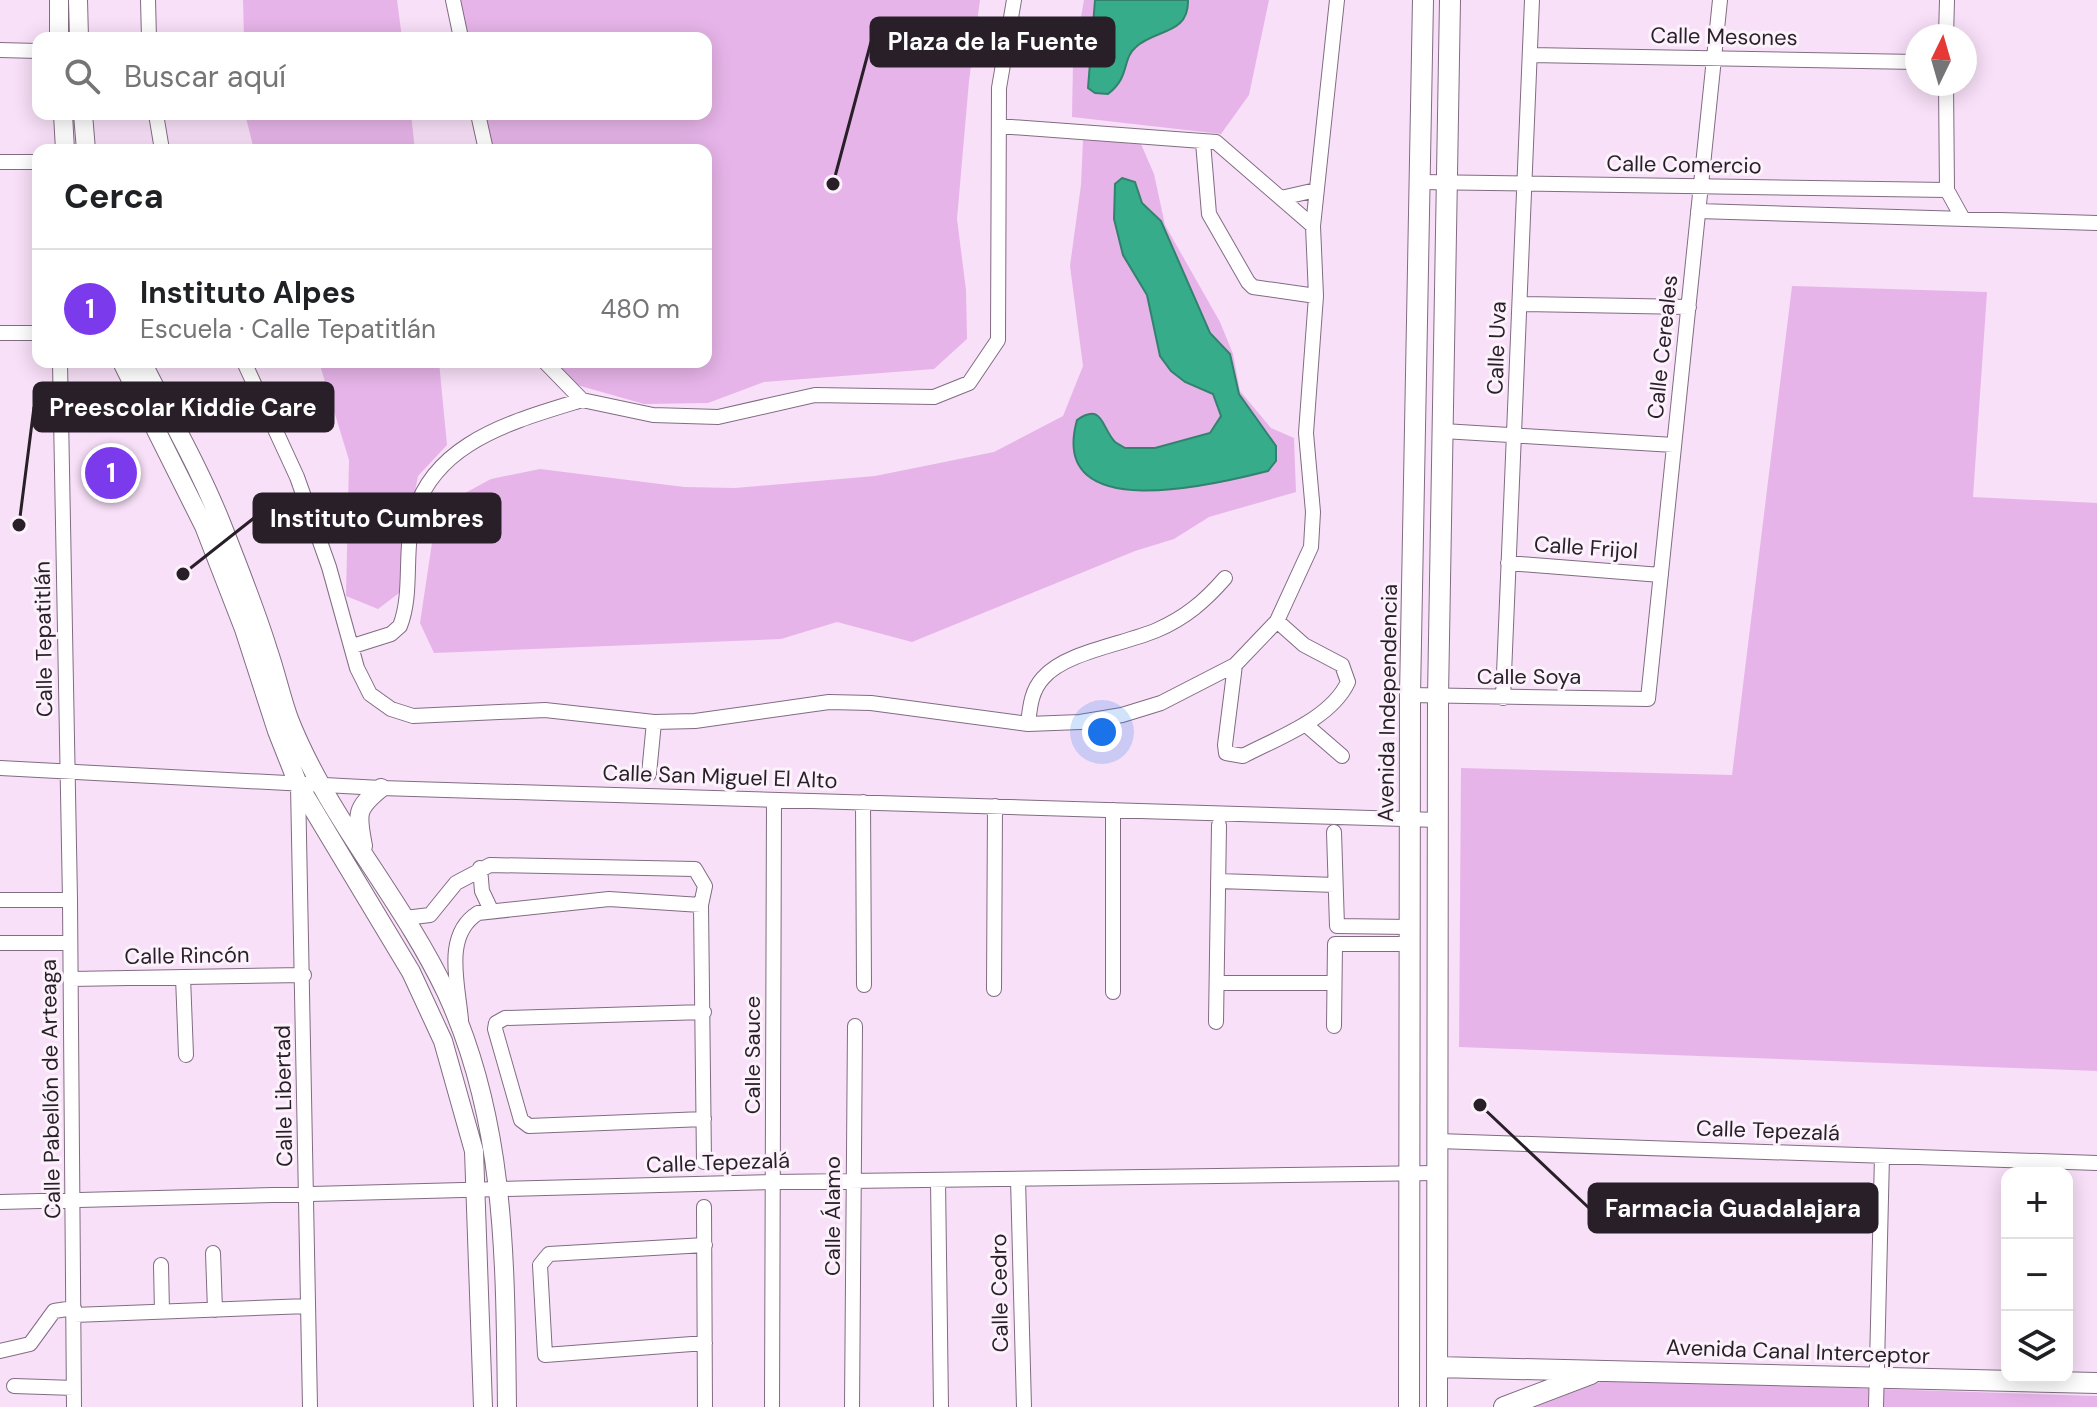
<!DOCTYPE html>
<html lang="es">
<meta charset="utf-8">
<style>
:root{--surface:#fff;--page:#f2f2f2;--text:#202124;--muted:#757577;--line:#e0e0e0;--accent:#7c3aed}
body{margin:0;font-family:"DM Sans",sans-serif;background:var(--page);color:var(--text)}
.controls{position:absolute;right:24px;bottom:24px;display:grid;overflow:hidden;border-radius:16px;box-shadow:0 4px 20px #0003}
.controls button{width:72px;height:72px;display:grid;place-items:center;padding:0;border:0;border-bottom:2px solid var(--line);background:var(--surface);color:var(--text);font:40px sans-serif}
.compass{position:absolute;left:1905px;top:24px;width:72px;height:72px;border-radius:50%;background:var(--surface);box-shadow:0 4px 20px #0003;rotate:5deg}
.you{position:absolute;left:1102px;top:732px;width:28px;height:28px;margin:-20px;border:6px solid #fff;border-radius:50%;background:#1a73e8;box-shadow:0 0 0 12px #1a73e833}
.badge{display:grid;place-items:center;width:52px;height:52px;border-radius:50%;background:var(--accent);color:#fff;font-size:26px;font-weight:700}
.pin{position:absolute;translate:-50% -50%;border:4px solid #fff;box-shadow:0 2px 8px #0006}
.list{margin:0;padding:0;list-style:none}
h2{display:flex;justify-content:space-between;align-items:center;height:104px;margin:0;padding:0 32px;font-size:34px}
h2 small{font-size:26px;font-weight:400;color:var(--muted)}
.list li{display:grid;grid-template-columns:52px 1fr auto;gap:24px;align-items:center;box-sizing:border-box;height:120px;padding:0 32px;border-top:2px solid var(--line)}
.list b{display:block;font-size:30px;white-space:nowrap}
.list p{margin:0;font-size:26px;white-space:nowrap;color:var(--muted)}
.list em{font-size:26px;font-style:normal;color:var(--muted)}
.icon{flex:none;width:44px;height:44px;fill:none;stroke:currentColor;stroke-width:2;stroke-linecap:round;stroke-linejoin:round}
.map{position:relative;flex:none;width:2097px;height:1407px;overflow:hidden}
.search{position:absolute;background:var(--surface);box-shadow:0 4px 20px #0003;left:32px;top:32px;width:680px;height:88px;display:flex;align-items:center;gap:20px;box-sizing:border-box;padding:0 28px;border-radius:16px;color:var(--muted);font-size:30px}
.panel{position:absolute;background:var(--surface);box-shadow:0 4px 20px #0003;left:32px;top:144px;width:680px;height:224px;border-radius:16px}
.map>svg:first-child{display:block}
</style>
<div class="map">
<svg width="2097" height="1407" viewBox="0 0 2097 1407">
<rect width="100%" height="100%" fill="#f8e0f8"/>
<path fill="#e7b4e9" d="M243,0h154l5,38h-158z
M459,0h521l-11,81 -12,138 9,71 1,49 -33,30 -170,13 -56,21 -64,1 -67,-19 -24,-23h153v-212h-217l-6,-36h223v-76h-239z
M1084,0h185l-20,95 -28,39 -149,-17 1,-56z
M245,114h166l4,36h-161z
M1083,140l58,4 13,30 11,51 55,97 13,32 7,37 31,37 23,10 2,54 -87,25 -35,22 -39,12 -223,91 -75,-20 -56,17 -347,14 -14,-30 16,-107 18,-17 37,-20 49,-10 144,18 51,1 140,-12 119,-24 69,-36 20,-50 -13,-100 11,-81z
M1792,286l195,6 -14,205 124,6v568l-638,-24 2,-279 271,7z
M319,362h120l8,83 -29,31 -12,59 -3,55 -25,19 -32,-13 3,-136z
M1606,1380l491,16v11h-562z"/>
<path fill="#36ac8b" stroke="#32826d" stroke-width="2" d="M1095,0h93c1,35 -33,29 -52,47 -15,13 -5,29 -28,47l-13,-1 -7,-5z
M1122,178l13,4 7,21 19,18 49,112 20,21 9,40 37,52v15l-8,10c-51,13 -221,56 -191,-51 26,-18 24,7 38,22l10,6h30l55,-15 11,-17 -8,-22 -28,-12 -14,-11 -11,-15 -13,-61 -24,-40 -9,-36 1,-35z"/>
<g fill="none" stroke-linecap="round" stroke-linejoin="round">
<defs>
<path id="minor" d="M148,0l1,38
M453,0l8,38
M1946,36l1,-36
M0,50l38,1
M1530,55l387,7
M1946,84l1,106 16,29
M156,114l6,36
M478,114l8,36
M999,126l217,16 97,84
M1203,142l6,72 39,68 5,5 63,9
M0,162h38
M1420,182l527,8
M1281,198l35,-8
M1698,211l399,12
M1520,304l169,3
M0,333h38
M60,362l10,538 4,507
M244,362l53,115 32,90 28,101 13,26 21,15 22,7 132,-6 109,12 41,-1 134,-19 42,1 157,21 52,-2 42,-7 39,-12 74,-38 42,-44 34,-74 2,-35 -7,-79 10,-137 -3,-70 24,-226
M545,362l37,38 71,15 65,2 97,-22 119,2 35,-14 29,-43 1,-252 15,-88
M1443,431l231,14
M1508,563l153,12
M353,646l38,-12 9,-8c11,-28 6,-62 10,-92 11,-89 100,-112 172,-134
M1235,665l-10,80 1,8 17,3c34,-18 88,-37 105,-74l-6,-17 -38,-20 -27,-24
M1410,695l238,4 72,-699
M1503,698l29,-698
M1028,724c2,-17 3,-33 15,-46 22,-26 82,-34 114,-48 28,-12 48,-29 68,-52
M1305,724l37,32
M0,768l381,20 1057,32
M649,774l5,-52
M298,785l12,622
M863,802l1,183
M1113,810v182
M1334,832l3,94 73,1
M480,868l2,23 9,19
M1218,881l117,4
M0,900h70
M405,918l25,-3 26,-32 34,-18 205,4 10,17 -4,19 3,257
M0,943h70
M183,977l3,78
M71,979l233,-4
M1217,983h117
M994,989l1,-183
M704,1012l-199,6 -9,5 -1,6 26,91 8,6 175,-7
M461,1020c-3,-36 -18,-85 17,-107l131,-14 92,6
M1216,1022l3,-197
M1334,1026l1,-82h75
M1438,1141l659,22
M1018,1179l6,228
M938,1180l3,227
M0,1202l774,-20 663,-9
M704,1207l1,200
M705,1245l-156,9 -9,11 5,90 160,-12
M213,1253l2,57
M161,1265l1,47
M74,1315l234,-9
M0,1351l30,-7 24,-33 20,-3
M14,1386l60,2
M772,1407l2,-607
M852,1407l3,-381
M1876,1407l6,-251"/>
<path id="tertiary" d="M59,0v38
M78,0l1,38
M63,114l2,36
M83,114l3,36
M122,362l82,164 40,103 33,102 21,53 113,188 32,69 31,110 9,256
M142,362c27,54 58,107 80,163 16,41 33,83 46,125 8,23 13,47 21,69 39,99 112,178 157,273 61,131 59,273 61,415
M363,846c-6,-32 -8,-37 18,-58"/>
<path id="secondary" d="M1437,1367l660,16
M1409,1407l1,-712 13,-695
M1437,1407l1,-710 12,-697
M1504,1407l87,-33"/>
</defs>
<use href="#minor" stroke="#816c82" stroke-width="16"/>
<use href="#tertiary" stroke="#816c82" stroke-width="20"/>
<use href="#secondary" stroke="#816c82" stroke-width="22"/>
<use href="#minor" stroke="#fff" stroke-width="14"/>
<use href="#tertiary" stroke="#fff" stroke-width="18"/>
<use href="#secondary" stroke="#fff" stroke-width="20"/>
</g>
<g text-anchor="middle" stroke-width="6" stroke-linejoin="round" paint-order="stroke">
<g font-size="22" fill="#281f28" stroke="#fcf2fc">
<text transform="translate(1724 36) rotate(1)" y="8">Calle Mesones</text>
<text transform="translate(1684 164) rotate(1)" y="8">Calle Comercio</text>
<text transform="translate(1662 347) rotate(-84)" y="8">Calle Cereales</text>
<text transform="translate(1496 348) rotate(-88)" y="8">Calle Uva</text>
<text transform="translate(1586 547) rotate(4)" y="8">Calle Frijol</text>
<text transform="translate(43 639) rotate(-91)" y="8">Calle Tepatitlán</text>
<text x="1529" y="684">Calle Soya</text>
<text transform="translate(1387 703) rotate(-89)" y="8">Avenida Independencia</text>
<text transform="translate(720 776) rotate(2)" y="8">Calle San Miguel El Alto</text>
<text transform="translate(187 955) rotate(-1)" y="8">Calle Rincón</text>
<text transform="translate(752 1055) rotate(-90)" y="8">Calle Sauce</text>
<text transform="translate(50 1089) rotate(-91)" y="8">Calle Pabellón de Arteaga</text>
<text transform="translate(283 1096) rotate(-91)" y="8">Calle Libertad</text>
<text transform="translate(1768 1130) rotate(2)" y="8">Calle Tepezalá</text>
<text transform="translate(718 1162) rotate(-2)" y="8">Calle Tepezalá</text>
<text transform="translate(832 1216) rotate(-90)" y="8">Calle Álamo</text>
<text transform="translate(999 1293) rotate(-91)" y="8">Calle Cedro</text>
<text transform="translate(1798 1351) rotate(2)" y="8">Avenida Canal Interceptor</text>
</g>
</g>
<path fill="none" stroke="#281f28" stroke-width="3" d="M833 184L871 42M19 525L34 407M183 574L254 518M1480 1105L1589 1208"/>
<g fill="#281f28" stroke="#fcf2fc" stroke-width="3">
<circle cx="833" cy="184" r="8"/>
<circle cx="19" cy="525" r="8"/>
<circle cx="183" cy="574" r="8"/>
<circle cx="1480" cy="1105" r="8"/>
</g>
<g fill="#281f28" stroke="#281f28" stroke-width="3">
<rect x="871" y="18" width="243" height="48" rx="8"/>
<rect x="34" y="383" width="299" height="48" rx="8"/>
<rect x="254" y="494" width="246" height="48" rx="8"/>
<rect x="1589" y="1184" width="288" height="48" rx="8"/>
</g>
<g font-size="24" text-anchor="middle" font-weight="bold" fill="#fff">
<text x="993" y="50">Plaza de la Fuente</text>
<text x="183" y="416">Preescolar Kiddie Care</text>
<text x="377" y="527">Instituto Cumbres</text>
<text x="1733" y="1217">Farmacia Guadalajara</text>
</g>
</svg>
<div class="controls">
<button>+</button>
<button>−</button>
<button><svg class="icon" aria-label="layers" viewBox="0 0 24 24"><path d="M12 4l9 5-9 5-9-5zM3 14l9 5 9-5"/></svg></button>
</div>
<svg class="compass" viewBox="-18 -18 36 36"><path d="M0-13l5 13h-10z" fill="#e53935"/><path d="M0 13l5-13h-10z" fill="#757577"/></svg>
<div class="you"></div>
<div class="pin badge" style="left:111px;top:473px">1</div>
<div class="search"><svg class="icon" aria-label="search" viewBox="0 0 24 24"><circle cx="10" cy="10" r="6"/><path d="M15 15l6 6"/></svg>Buscar aquí</div>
<section class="panel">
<h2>Cerca<small></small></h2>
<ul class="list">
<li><span class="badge">1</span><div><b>Instituto Alpes</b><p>Escuela · Calle Tepatitlán</p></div><em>480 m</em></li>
</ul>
</section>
</div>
